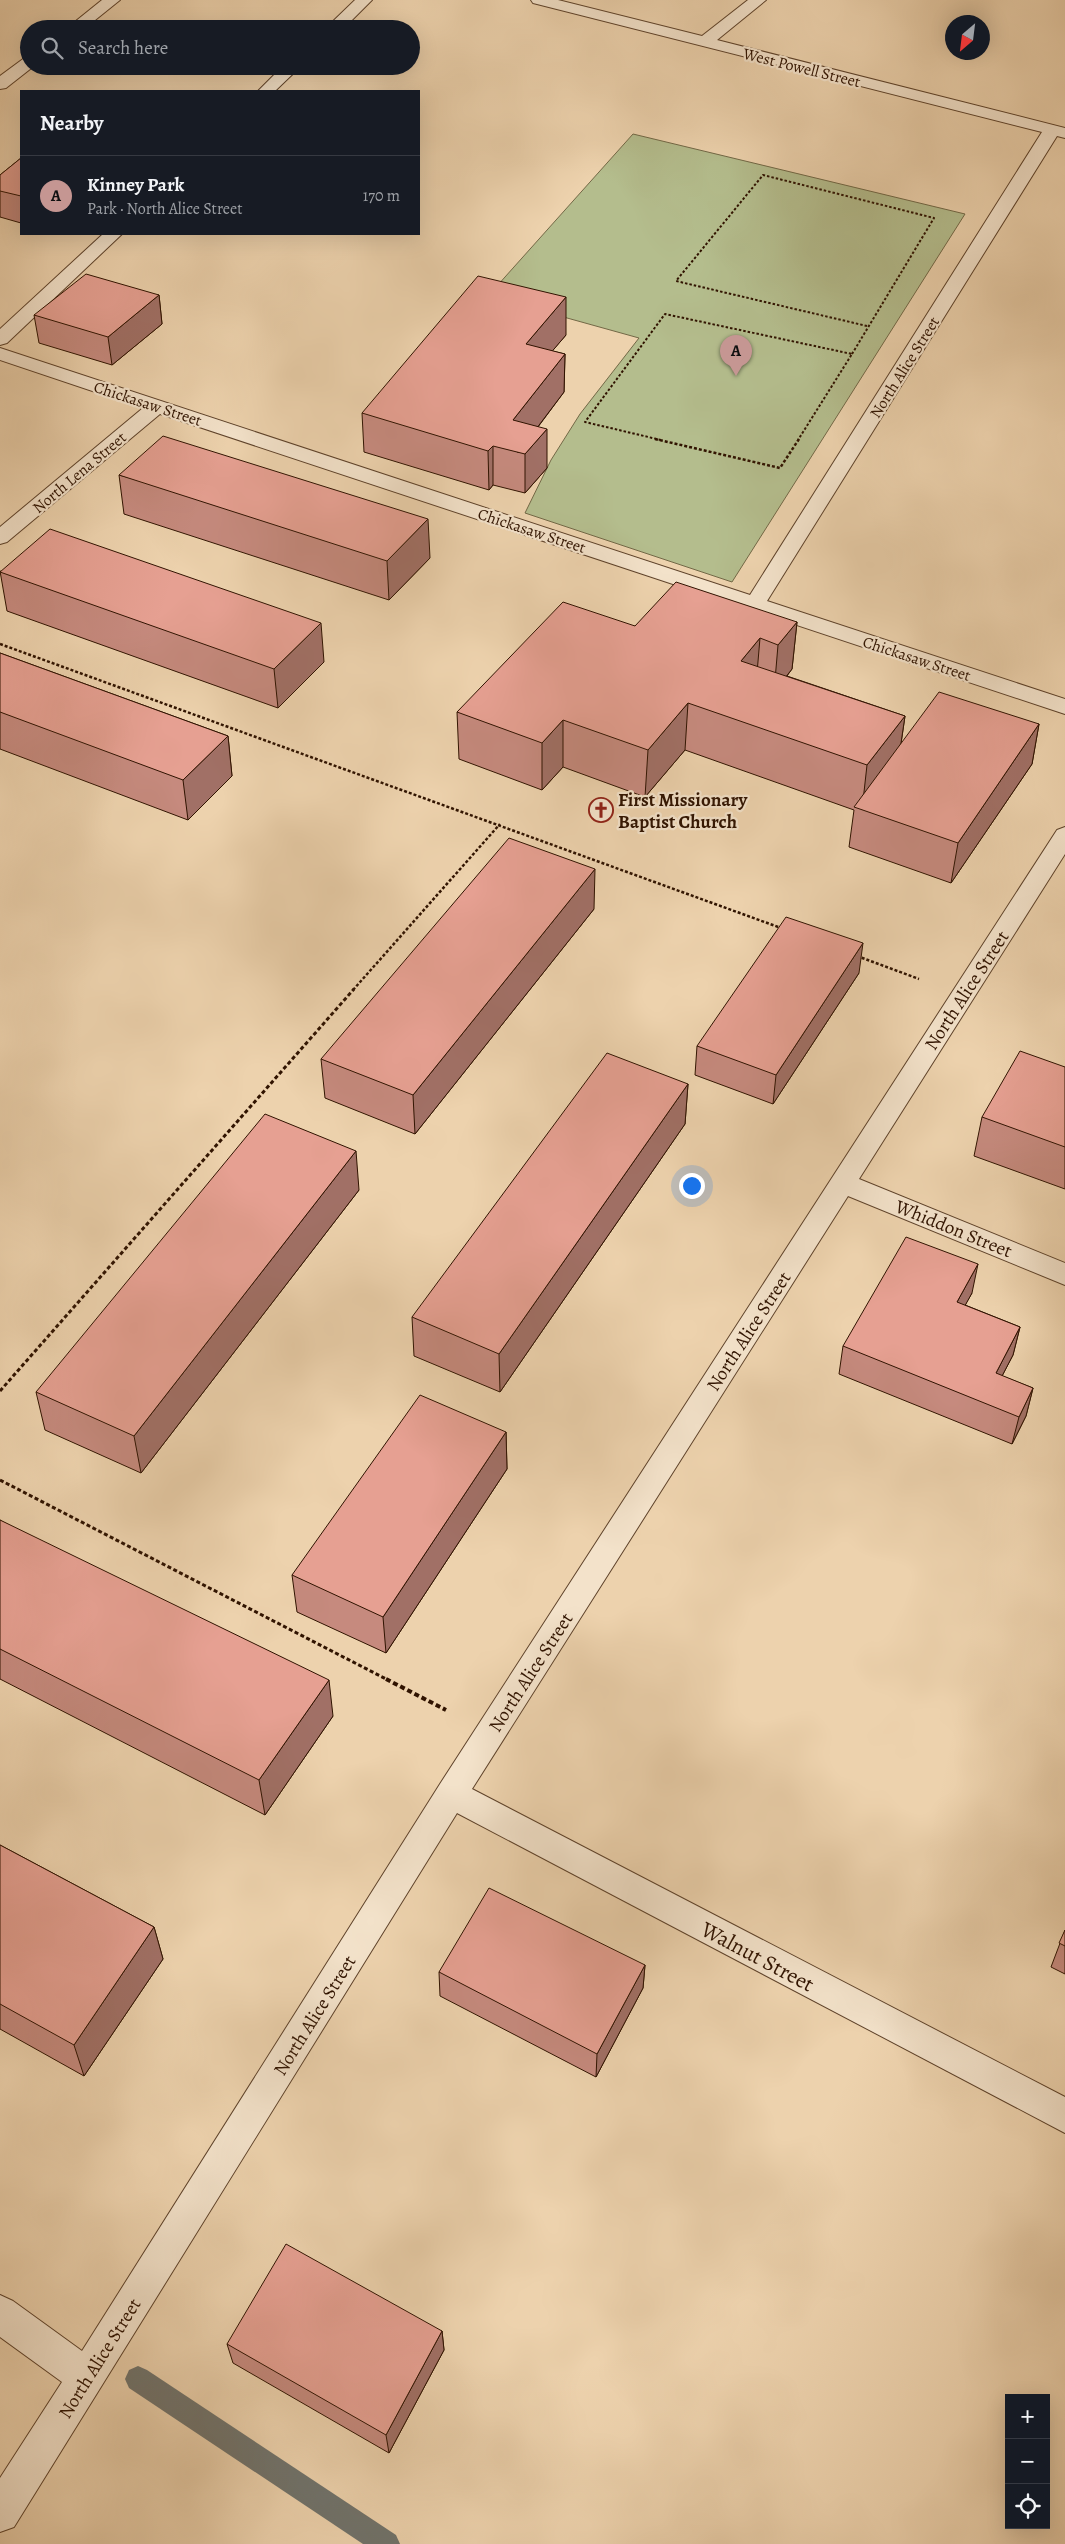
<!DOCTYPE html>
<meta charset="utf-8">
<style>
:root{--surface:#171b24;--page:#20242c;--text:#f1f3f6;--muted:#9ea1a6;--line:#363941;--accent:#c59692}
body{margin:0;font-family:Alegreya,serif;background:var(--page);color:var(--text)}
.controls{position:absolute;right:15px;bottom:15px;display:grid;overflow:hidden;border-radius:0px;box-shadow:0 5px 20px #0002}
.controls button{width:45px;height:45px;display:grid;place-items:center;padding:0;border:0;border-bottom:1px solid var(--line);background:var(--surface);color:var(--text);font:25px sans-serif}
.compass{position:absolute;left:945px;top:15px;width:45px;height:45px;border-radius:50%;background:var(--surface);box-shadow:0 5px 20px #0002;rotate:208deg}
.you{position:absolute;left:691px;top:1185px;width:18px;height:18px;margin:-12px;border:4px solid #fff;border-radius:50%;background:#1a73e8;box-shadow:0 0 0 8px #1a73e833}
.badge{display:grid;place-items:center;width:32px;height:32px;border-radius:50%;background:var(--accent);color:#111;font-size:16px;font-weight:700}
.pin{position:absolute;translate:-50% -41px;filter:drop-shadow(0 1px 2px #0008)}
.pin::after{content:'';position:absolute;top:26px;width:18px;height:15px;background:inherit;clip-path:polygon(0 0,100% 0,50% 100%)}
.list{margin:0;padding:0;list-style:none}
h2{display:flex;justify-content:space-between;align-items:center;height:65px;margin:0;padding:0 20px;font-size:21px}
h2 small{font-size:16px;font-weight:400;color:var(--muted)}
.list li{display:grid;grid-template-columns:32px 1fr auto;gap:15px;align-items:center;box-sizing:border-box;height:80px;padding:0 20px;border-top:1px solid var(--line)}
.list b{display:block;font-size:19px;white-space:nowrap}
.list p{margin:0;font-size:16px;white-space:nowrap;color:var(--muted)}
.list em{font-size:16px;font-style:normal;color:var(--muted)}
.icon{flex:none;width:28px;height:28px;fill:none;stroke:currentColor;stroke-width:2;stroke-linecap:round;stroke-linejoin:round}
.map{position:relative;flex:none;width:1065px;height:2544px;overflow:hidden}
.search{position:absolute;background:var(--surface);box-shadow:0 5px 20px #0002;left:20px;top:20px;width:400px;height:55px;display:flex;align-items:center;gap:12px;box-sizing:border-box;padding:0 18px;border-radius:28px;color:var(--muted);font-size:19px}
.panel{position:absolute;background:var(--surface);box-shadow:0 5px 20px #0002;left:20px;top:90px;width:400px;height:145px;border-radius:0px}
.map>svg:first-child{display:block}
</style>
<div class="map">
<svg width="1065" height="2544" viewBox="0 0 1065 2544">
<rect width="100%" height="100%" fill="#edd2ad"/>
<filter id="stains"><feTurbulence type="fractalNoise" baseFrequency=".004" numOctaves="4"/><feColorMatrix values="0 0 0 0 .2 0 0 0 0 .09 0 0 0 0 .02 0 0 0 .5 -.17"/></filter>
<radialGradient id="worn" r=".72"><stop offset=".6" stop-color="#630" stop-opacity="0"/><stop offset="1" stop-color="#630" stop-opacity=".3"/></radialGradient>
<path fill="#b4bd8d" stroke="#726846" d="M633,134l332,80 -233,368 -207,-69 26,-53 29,-46 59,-76 -151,-42z"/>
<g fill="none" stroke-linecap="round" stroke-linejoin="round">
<path fill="#71746d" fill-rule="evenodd" d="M138,2366l9,4 249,165 4,9h-37l-234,-156 -4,-9 4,-9z"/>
<defs>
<path id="minor" d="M102,0h18l-36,29h-18z
M355,0h17l-29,29h-18z
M531,0h27l144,36 46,-36h18l-49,40 348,88v10l-8,-2 -290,465 298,98v15l-905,-300 -153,128 -7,2v-17l143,-119 -143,-48v-12l750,247 292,-463 -509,-129z
M29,57v9h5l-28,22 -6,1v-13l23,-17z
M283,66h18l-26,25h-17z
M103,234h19l-115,109 -7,2v-16z
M1065,827v27l-206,325 206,84v22l-217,-89 -376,593 593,308v36l-608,-320 -443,714 -14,5v-54l62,-96 -62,-45v-42l13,6 69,50 358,-567 617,-954z"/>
</defs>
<use href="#minor" stroke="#5f432b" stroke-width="2"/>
<path stroke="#301300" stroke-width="2" stroke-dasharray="2.5 2" stroke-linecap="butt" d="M852,354l82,-136 -171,-43 -87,106 191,45
M661,440l-76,-18 80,-108 187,40 -54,86"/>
<path stroke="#301300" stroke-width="2.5" stroke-dasharray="3 2" stroke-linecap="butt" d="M655,439l125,29 19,-29
M0,644l781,284
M857,956l62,23
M353,990l147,-166"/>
<path stroke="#301300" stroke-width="3" stroke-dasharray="4 2.5" stroke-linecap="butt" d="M0,1391l354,-402
M0,1480l388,200"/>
<path stroke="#301300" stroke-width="4" stroke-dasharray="5 3" stroke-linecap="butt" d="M386,1679l60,31"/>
<use href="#minor" fill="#f3e2ca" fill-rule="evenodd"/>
</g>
<path fill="#c68a7e" stroke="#301300" d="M21,158v65l-21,-6v-42z
M159,295l3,29 -50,41 -73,-22 -5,-28z
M566,335l-14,16 13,3 -1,38 -26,35 9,41 -22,25 -32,-8 -4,5 -125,-38 -2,-39z
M119,475l311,83 -41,42 -265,-86z
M0,571l324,91 -46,46 -271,-97z
M797,622l-5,47 -5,7 118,40 -4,28 138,-20 -7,40 -81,119 -102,-36 5,-37 -169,-60 -40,47 -82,-30 -21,23 -83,-31 -2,-47 178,-86z
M0,653l228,83 4,40 -44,44 -188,-71z
M594,909l-179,225 -90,-36 -4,-39z
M859,973l-86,131 -78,-29 2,-29z
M1065,1067v122l-91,-33 8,-39z
M688,1084l-3,40 -185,268 -86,-36 -2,-39z
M359,1190l-218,283 -96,-43 -9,-38z
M972,1293l-7,12 55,22 -7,28 -11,21 31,12 -7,28 -14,28 -173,-70 4,-28z
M506,1432l1,37 -121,184 -89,-41 -5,-37z
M0,1520l333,196 -68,99 -265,-136z
M0,1845l154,82 9,32 -79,117 -84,-47z
M1065,1930v44l-14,-7z
M645,1965l-2,23 -47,89 -156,-81 -1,-24z
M442,2331l2,19 -55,103 -156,-90 -6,-19z"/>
<path fill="#a17066" stroke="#301300" d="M159,295l3,29 -50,41 -4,-28z
M566,297v38l-40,47v-38z
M565,354l-1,38 -46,61 -5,-33z
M547,429v39l-22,25v-39z
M493,446v39l-4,5 -1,-39z
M428,519l2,39 -41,42 -2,-39z
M797,622l-5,47 -18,23 4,-47z
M321,623l3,39 -46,46 -4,-39z
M760,638l-4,47 -15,-24z
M688,703l-3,47 -40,47 3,-47z
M905,716l-7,47 -36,47 5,-45z
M563,720v47l-21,23v-47z
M1039,724l-7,40 -81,119 7,-40z
M228,736l4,40 -44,44 -5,-40z
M595,869l-1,40 -179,225 -2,-39z
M863,943l-4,30 -86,131 3,-29z
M688,1084l-3,40 -185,268 -1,-38z
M356,1151l3,39 -218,283 -7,-37z
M978,1264l-6,29 -21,38 6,-29z
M1020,1327l-7,28 -24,46 7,-28z
M1033,1388l-7,28 -14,28 7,-27z
M506,1432l1,37 -121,184 -3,-36z
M329,1680l4,36 -68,99 -6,-35z
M154,1927l9,32 -79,117 -10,-31z
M645,1965l-2,23 -47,89 1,-23z
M442,2331l2,19 -55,103 -3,-18z"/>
<path fill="#e6a092" stroke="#301300" d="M21,158v38l-21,-5v-16z
M86,274l73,21 -51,42 -74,-22z
M478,276l88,21 -40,47 39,10 -52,66 34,9 -22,25 -32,-8 -5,5 -126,-38z
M163,436l265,83 -41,42 -268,-86z
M50,529l271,94 -47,46 -274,-97z
M676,582l121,40 -19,23 -18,-7 -19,23 164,55 -38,49 -179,-62 -40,47 -85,-30 -21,23 -85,-31 106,-110 72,24z
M0,653l228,83 -45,44 -183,-68z
M939,692l100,32 -81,119 -104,-36z
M509,838l86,31 -182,226 -92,-36z
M786,917l77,26 -87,132 -79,-29z
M1020,1051l45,16v80l-83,-30z
M607,1053l81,31 -189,270 -87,-37z
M265,1114l91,37 -222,285 -98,-44z
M906,1237l72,27 -21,38 63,25 -24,46 37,15 -14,29 -176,-71z
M420,1395l86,37 -123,185 -91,-42z
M0,1520l329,160 -70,100 -259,-131z
M0,1845l154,82 -80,118 -74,-41z
M489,1888l156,77 -48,89 -158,-82z
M1065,1930v16l-6,-3z
M286,2244l156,87 -56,104 -159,-91z"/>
<defs>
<symbol id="church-ring" viewBox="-11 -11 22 22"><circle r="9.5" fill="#f3e2ca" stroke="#8f2418" stroke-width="1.5"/><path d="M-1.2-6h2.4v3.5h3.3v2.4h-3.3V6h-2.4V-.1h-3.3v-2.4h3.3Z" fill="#8f2418"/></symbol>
</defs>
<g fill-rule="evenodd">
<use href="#church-ring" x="587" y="796" width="28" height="28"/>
</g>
<g text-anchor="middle" stroke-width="4.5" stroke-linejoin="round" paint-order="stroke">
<g font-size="16" fill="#301300" stroke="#f3e2ca">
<text transform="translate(802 67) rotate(14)" y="6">West Powell Street</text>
<text transform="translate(904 367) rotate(-58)" y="6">North Alice Street</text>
<text transform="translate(148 403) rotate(18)" y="6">Chickasaw Street</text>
<text transform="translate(79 472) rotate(-40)" y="6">North Lena Street</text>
<text transform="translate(532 530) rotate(18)" y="6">Chickasaw Street</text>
<text transform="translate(917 658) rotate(18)" y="6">Chickasaw Street</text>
</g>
<g font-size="19" font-weight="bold" fill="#301300" stroke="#f3e2ca" text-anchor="start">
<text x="618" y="806">First Missionary<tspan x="618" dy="22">Baptist Church</tspan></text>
</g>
<g font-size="19" fill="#301300" stroke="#f3e2ca">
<text transform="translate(966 990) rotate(-57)" y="7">North Alice Street</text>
<text transform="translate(954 1228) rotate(22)" y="7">Whiddon Street</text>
<text transform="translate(748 1331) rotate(-57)" y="7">North Alice Street</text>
<text transform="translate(530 1672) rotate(-57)" y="7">North Alice Street</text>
<text transform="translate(314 2015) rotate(-58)" y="7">North Alice Street</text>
<text transform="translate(99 2358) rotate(-58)" y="7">North Alice Street</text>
</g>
<g font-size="22" fill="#301300" stroke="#f3e2ca">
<text transform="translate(758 1956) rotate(28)" y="8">Walnut Street</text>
</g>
</g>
<rect width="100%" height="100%" filter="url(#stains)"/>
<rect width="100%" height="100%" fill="url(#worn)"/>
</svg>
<div class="controls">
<button>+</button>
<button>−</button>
<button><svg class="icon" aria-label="locate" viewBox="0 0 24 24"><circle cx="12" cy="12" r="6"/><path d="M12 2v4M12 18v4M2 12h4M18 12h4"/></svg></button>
</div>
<svg class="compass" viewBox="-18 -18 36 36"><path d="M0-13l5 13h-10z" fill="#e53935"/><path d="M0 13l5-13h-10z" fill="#9ea1a6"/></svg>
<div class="you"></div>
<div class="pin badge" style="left:736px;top:376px">A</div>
<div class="search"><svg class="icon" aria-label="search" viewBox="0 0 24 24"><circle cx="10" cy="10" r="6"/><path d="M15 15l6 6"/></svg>Search here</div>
<section class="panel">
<h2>Nearby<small></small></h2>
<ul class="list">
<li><span class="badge">A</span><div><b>Kinney Park</b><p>Park · North Alice Street</p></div><em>170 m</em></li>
</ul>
</section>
</div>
